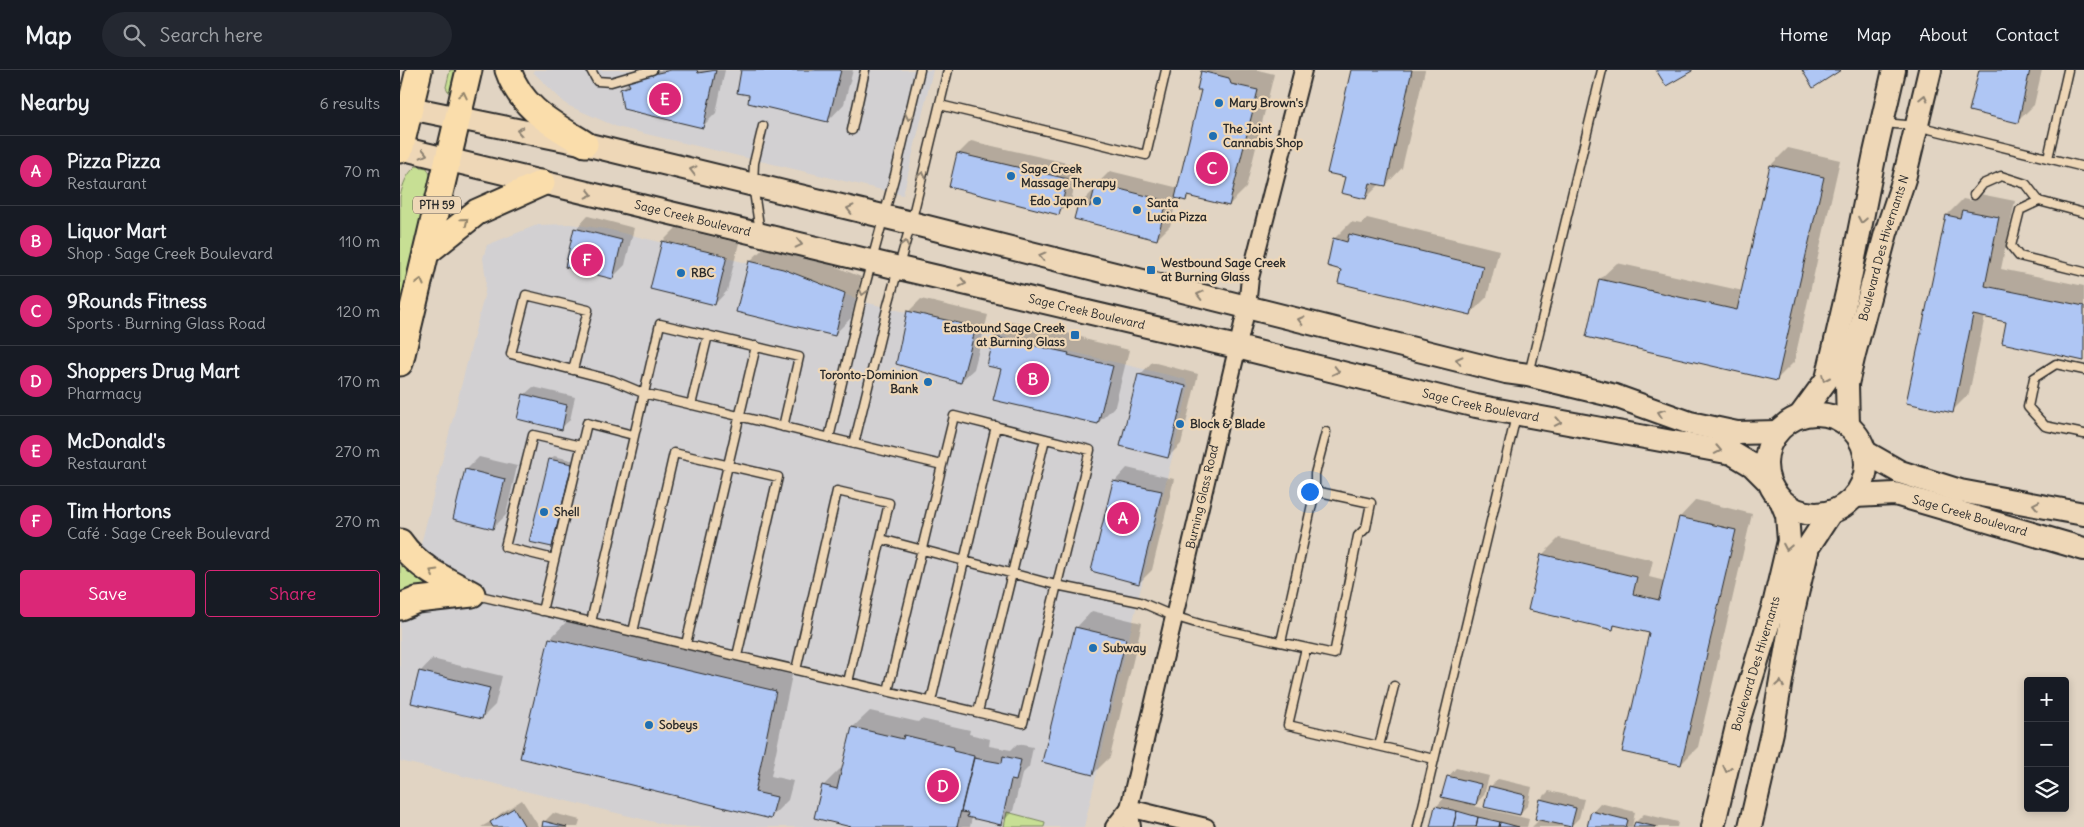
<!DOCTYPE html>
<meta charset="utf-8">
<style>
:root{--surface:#171b24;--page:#242831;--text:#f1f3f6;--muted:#9ea1a6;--line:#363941;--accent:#db2777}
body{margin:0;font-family:Delius,sans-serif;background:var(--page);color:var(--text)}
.controls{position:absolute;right:15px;bottom:15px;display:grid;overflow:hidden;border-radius:5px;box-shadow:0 2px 8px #0003}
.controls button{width:45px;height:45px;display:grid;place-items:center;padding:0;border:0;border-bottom:1px solid var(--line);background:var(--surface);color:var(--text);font:25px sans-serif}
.you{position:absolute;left:909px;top:421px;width:18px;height:18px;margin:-12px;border:4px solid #fff;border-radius:50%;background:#1a73e8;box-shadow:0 0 0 8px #1a73e833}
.badge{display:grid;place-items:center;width:32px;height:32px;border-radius:50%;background:var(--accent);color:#fff;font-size:16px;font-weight:700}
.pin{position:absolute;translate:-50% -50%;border:2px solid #fff;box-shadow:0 1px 5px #0006}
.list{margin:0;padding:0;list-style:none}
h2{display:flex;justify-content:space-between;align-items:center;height:65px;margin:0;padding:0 20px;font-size:21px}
h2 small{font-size:16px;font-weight:400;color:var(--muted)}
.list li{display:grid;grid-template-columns:32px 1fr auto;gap:15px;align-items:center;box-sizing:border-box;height:70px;padding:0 20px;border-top:1px solid var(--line)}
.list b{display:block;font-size:19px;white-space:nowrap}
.list p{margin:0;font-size:16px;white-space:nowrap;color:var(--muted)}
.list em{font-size:16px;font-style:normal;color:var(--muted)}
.actions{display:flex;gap:10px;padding:15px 20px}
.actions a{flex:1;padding:11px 0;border:1px solid var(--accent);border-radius:5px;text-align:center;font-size:18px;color:var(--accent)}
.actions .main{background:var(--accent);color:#fff}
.icon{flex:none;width:28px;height:28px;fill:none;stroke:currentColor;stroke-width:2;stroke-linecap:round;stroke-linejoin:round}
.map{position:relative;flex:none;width:1684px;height:757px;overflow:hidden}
header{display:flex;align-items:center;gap:30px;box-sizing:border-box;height:70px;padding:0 25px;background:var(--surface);border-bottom:1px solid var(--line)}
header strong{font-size:24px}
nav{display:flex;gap:28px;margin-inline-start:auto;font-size:18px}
.search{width:350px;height:45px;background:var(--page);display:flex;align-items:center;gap:12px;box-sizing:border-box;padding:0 18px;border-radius:28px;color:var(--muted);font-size:19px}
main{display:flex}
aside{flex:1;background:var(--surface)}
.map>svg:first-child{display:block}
</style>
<header>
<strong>Map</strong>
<div class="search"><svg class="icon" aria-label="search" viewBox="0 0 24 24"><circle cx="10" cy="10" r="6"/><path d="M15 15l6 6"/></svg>Search here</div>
<nav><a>Home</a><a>Map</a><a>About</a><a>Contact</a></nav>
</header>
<main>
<aside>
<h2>Nearby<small>6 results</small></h2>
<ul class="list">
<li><span class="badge">A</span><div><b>Pizza Pizza</b><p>Restaurant</p></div><em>70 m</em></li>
<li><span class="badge">B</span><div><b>Liquor Mart</b><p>Shop · Sage Creek Boulevard</p></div><em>110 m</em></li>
<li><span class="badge">C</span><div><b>9Rounds Fitness</b><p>Sports · Burning Glass Road</p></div><em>120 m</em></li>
<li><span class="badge">D</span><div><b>Shoppers Drug Mart</b><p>Pharmacy</p></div><em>170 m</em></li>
<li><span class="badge">E</span><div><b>McDonald's</b><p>Restaurant</p></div><em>270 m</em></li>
<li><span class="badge">F</span><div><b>Tim Hortons</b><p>Café · Sage Creek Boulevard</p></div><em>270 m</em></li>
</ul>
<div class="actions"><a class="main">Save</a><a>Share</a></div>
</aside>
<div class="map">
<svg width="1684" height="757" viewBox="0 0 1684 757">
<rect width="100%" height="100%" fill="#e1d4c3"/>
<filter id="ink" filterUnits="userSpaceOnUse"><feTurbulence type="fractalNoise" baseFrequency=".02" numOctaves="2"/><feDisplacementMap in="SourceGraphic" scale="10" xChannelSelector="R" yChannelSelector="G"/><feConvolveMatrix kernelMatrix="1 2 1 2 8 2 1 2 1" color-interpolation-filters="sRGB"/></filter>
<g filter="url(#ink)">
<path fill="#d2d0d2" d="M134,0h399l-30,125 -286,-68 -50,-22 -34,-33z
M170,154l36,5 183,44 79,30 317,76 4,7 -105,441h-409l-275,-66v-143l30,-11 22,2 7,-36 -25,-10 -15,-11 66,-260 1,-12 -3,-22 4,-13 50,-20z"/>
<path fill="#c7df94" stroke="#798560" d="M50,0h6l-5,20 -2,3 -3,-6z
M16,96l11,2 4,8 -31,130v-109c3,-13 6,-22 16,-31z
M0,490c10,13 23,20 38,26l-38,8z
M607,742l38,10 -1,5h-40z"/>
<path fill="#0003" d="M240,0h85l-9,43 -13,13 -82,-36z
M342,0h111l-9,34 -16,17 -78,-27z
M804,0h54l16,4 -28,114 -17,17 -39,-10 -4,5 -9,-2 -7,28 -13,13 -78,-34 13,-13 3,1 2,-9 13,-13 69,17 23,-99v-17z
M952,0h73l-23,98 -16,17 -6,-1 -14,14 -20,-22z
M1580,0h62l-8,35 -17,17z
M571,71l109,25 -9,34 -13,13 -100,-59z
M1388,78l52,12 -46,202 -17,17 -177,-100 17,-16 126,28 28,-126z
M1580,124l35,7 -14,68 83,17v73l-76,-38 -23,-5 -16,78 -17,17 -5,-196 16,-16 10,2z
M188,146l46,12 -9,37 -13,13 -36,-49z
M967,148l132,32 -12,47 -17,17 -127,-45 -9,-30 17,-17 10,2z
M276,158l63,15 -12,48 -12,13 -63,-16 11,-47z
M367,175l33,7 61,25 -10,41 -17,17 -84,-74z
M521,229l67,16 -14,54 -13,12 -53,-69z
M612,251l73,16 -1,2 45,11 -14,56 -17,17 -96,-54 -7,-31z
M752,292l46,12 -17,70 -13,13 -28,-82z
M133,317l42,10 -5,23 -9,8 -37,-33z
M154,386l21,5 -19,81 -4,4 -2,-86z
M79,387l38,9 -11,49 -13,13 -27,-58z
M727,398l47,11 -22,91 -13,13 -47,-13 23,-89z
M1296,430l56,14 -54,233 -17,17 -30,-132 -34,-8 -4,4 -71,-73 17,-17 94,22 -4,17 16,4 15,-64z
M692,541l50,12 -32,134 -17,17 -17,-146z
M167,551l225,54 -21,101 22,5 -5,19 -17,17 -249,-60 29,-119z
M32,589l70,17 -7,29 -13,13 -62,-46z
M470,641l48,11 3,-3 49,11 -1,4 21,5 -1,7 22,4 6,-6 16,3 -4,20 -7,7 -9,37 -13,13 -28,-7 -2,10h-114l-33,-41 17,-17 3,1 10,-43z
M1056,698l33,8 -5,19 -10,11 55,13 -2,8h-96l5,-20 10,-11 2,-19z
M1098,709l34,8 -4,18 -9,9 -29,-27z
M1149,721l35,8 -5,19 -9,9h-38l8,-8 1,-20z
M122,730l17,27h-58l9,-5 1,1 9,-9z
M1200,733l35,9 -3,15h-44l4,-15z
M153,743l27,7 -2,7h-35l1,-5z
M1244,744l34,8 -1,5h-42l1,-5z"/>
<path fill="#afc6f4" stroke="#2b2b2b" d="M271,0h26l1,3 18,-3 -13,58 -80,-19 -3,-20 10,-3 -3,-6z
M341,0h100l-13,52 -80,-19 1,-8 -12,-2z
M951,0h61l-26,116 -16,-3 -4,16 -25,-6 4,-16 -18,-4z
M1256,0h36v1l-26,15z
M1402,0h39l-28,18z
M1579,0h51l-12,53 -49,-12z
M801,1l28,7 2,6 27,6 -29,116 -42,-10 -1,5 -11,-3 26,-108h-4z
M557,83l111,26 -9,36 -110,-28z
M1370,95l54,12 -47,204 -191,-44 13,-58 138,31z
M696,113l71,18 -10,39 -83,-21 4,-15 12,3z
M1562,140l37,7 -14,69 99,20v55l-82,-18 4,-21 -33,-7 -20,98 -47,-10 40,-188 14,3z
M174,158l48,12 -9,39 -48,-12z
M949,164l134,32 -12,49 -133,-32 3,-13 -14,-4 6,-28 14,4z
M262,171l65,15 -12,49 -65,-16z
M349,191l34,8 62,24 -10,43 -99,-24z
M507,241l69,16 -15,56 -65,-19z
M594,267l75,16 -1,2 45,11 -15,58 -105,-24 8,-31 -14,-3z
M738,304l48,12 -18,72 -48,-12z
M123,324l44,11 -5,25 -45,-11z
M149,389l23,5 -20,83 -23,-5z
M65,399l40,10 -12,50 -40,-10z
M713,411l49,10 -23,93 -48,-13z
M1279,447l57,13 -55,235 -59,-13 27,-119 -35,-8 -1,5 -85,-20 13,-56 96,23 -4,17 26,6z
M675,557l51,12 -33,136 -51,-13z
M149,568l227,53 -21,101 22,5 -6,22 -251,-61z
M19,601l71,17 -8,31 -71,-16z
M452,657l51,12 1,-4 50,12 -1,4 21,5 -17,71h-106l-37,-9 8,-33 15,4z
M603,686l18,4 -5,21 -5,-1 -10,45 -34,-8 1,-4 -7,-1 13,-54 28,5z
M1047,706l34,8 -5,21 -35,-8z
M1089,716l36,9 -5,20 -36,-8z
M1140,729l36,9 -5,19 -36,-8z
M1035,736l22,5 -4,16h-23z
M114,738l11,19h-32l-3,-5z
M1057,741l21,6 -2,10h-23z
M1191,741l37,9 -2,7h-39z
M1078,747l22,5 -1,5h-23z
M143,751l24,6h-25z
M1100,752l19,5h-20z
M1235,752l22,5h-24z"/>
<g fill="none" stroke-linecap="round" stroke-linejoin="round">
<defs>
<path id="lane" d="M191,0l6,11 14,1 41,-12
M540,35l206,50 20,-85
M1484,53l33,3 167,41
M452,60l13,-60
M1648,88l20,-88
M1574,125l9,-11 18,-8 25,8 13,17
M1684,143l-45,-12 -19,9 -9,36 8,10 65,16
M360,162l-7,-47 1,-22 9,-37
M1684,300l-28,-6 -22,14 -6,29 17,19 39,8
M1129,304l73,-304
M291,335l17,-70
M429,368l33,-141 33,-122 25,-105
M454,374l34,-139 23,-82 37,-153
M915,421v-17l11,-42
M481,469l175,46 84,17 33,14 30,9 131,29 24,-118 8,-8 5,-25 -56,-12 -34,151
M154,489l-49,-12 28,-112 48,11
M76,525l547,128 67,-273 -136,-34 -12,49 -299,-72 -31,-13 -101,-26 15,-59 62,15 -15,60
M142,541l45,-188 46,12
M191,552l69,-298 139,33 -16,70
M233,562l41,-179 104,24 -41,179
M286,574l70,-298
M906,578l-18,77 146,34
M396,600l41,-179 52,12 -41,179
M488,621l54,-226
M531,631l65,-275
M578,642l67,-273
M979,676l15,-60
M1018,757l98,-411"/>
<g id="street">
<path d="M714,757l15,-19 3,19"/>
<path id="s1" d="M806,757l-77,-19 118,-501 3,-29 53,-208"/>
</g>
<g id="secondary">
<path d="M10,38l175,36 326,79 595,149 22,3 87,21 75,27 47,10 40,-1"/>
<path id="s2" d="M0,78l499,120 338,79 239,59 256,47 20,12 16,16"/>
<circle cx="1416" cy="394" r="50"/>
<path d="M1400,346l27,-37 20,-86 28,-140 19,-83"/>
<path id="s3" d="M1448,355l-1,-41 7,-30 32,-121 18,-54 26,-109"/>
<path d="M1465,382l35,20 60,19 124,23"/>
<path id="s4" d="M1455,426l40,-2 189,55"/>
<path id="s5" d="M1313,757l25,-105 36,-117 15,-64 -2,-26 -6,-15"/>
<path d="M1350,757l22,-95 21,-121 15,-64 23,-35"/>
</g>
<path id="primary" d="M108,0c13,39 45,54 77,74
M0,80l19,-80
M27,182l50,-40 65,-29
M0,293l69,-293
M0,472c17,25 45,38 72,52
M0,537l17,-7 55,-6"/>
</defs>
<use href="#lane" stroke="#2b2b2b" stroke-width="11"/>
<use href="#street" stroke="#2b2b2b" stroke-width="20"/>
<use href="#secondary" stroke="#2b2b2b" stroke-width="26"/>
<use href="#primary" stroke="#2b2b2b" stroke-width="29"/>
<use href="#lane" stroke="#eed7b7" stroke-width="8"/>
<use href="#street" stroke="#eed7b7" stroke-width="16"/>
<use href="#secondary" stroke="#eed7b7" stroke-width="22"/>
<use href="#primary" stroke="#faddab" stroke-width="25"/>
</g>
<defs><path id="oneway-chevron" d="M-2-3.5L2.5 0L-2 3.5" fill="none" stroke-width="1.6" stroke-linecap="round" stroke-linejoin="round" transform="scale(1.25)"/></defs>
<g stroke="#92846b">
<use href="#oneway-chevron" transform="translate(63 25) rotate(-77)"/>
<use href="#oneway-chevron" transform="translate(65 151) rotate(-39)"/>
<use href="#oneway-chevron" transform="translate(20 212) rotate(-76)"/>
<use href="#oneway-chevron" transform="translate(33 502) rotate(-150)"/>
</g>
<g stroke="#8c8171">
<use href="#oneway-chevron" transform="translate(1524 28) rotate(-77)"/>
<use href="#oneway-chevron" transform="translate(509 47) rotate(103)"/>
<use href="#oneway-chevron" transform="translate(120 61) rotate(-169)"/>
<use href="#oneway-chevron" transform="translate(24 84) rotate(13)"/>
<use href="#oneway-chevron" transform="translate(293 100) rotate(-166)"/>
<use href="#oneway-chevron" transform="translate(522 105) rotate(-76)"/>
<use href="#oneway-chevron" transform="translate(189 124) rotate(13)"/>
<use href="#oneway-chevron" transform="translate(450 139) rotate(-166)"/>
<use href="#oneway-chevron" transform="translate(1462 150) rotate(101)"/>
<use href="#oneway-chevron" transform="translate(399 174) rotate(13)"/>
<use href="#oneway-chevron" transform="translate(505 174) rotate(-74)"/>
<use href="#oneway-chevron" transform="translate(642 186) rotate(-166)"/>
<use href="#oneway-chevron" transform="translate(563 213) rotate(13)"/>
<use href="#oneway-chevron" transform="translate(463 222) rotate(105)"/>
<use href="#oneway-chevron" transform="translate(800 225) rotate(-166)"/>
<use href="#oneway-chevron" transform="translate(901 250) rotate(-166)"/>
<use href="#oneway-chevron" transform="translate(1059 290) rotate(-166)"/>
<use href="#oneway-chevron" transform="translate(936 301) rotate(14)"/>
<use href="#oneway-chevron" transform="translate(1425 308) rotate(114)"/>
<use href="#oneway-chevron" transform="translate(1261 343) rotate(-161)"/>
<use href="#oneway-chevron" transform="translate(1158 352) rotate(11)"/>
<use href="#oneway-chevron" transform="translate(1318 380) rotate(11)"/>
<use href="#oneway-chevron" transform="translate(1636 435) rotate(-169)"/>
<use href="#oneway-chevron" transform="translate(1387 477) rotate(101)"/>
<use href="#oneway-chevron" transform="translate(1380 614) rotate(-80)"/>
<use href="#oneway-chevron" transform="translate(1327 699) rotate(103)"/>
</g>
</g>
<g fill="#1f6fb2" stroke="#eed7b7" stroke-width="2">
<circle cx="819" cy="33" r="5"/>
<circle cx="813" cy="66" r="5"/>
<circle cx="611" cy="106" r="5"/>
<circle cx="697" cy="131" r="5"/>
<circle cx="737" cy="140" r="5"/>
<rect x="746" y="195" width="10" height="10" rx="2.5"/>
<circle cx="281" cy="203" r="5"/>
<rect x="670" y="260" width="10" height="10" rx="2.5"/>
<circle cx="528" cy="312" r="5"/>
<circle cx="780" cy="354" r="5"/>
<circle cx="144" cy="442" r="5"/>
<circle cx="693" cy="578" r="5"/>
<circle cx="249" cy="655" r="5"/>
</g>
<g text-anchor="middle" stroke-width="4.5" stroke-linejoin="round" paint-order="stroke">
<rect fill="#eed7b7" stroke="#665f55" stroke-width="1" x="13" y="126.5" width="48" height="17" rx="4"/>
<g font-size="11" font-weight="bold" fill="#2b2b2b">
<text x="37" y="139">PTH 59</text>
</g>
<g font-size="12" font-weight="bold" fill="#2b2b2b" stroke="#eed7b7" text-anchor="start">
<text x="829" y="37">Mary Brown's</text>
<text x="823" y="63">The Joint<tspan x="823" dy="14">Cannabis Shop</tspan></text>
<text x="621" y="103">Sage Creek<tspan x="621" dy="14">Massage Therapy</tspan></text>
<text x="687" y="135" text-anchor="end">Edo Japan</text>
<text x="747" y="137">Santa<tspan x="747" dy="14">Lucia Pizza</tspan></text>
<text x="761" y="197">Westbound Sage Creek<tspan x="761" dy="14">at Burning Glass</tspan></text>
<text x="291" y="207">RBC</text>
<text x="665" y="262" text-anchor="end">Eastbound Sage Creek<tspan x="665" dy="14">at Burning Glass</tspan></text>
<text x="518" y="309" text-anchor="end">Toronto-Dominion<tspan x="518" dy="14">Bank</tspan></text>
<text x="790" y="358">Block &amp; Blade</text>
<text x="154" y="446">Shell</text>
<text x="703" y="582">Subway</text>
<text x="259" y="659">Sobeys</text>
</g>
<g font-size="12" fill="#2b2b2b" stroke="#eed7b7">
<text dy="4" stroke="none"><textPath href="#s2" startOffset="301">Sage Creek Boulevard</textPath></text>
<text dy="4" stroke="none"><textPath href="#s3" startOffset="182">Boulevard Des Hivernants N</textPath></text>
<text dy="4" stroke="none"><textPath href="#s2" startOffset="706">Sage Creek Boulevard</textPath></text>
<text dy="4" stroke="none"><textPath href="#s2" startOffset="1111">Sage Creek Boulevard</textPath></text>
<text dy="4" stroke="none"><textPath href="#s1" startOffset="399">Burning Glass Road</textPath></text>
<text dy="4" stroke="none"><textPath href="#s4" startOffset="118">Sage Creek Boulevard</textPath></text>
<text dy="4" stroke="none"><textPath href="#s5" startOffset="169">Boulevard Des Hivernants</textPath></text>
</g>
</g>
</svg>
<div class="controls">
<button>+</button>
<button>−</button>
<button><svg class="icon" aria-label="layers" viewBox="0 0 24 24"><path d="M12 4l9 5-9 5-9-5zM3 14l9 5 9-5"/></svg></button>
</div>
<div class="you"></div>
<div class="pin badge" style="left:723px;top:448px">A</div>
<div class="pin badge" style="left:633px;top:309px">B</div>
<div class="pin badge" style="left:812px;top:98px">C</div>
<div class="pin badge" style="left:543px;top:716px">D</div>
<div class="pin badge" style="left:265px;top:29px">E</div>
<div class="pin badge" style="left:187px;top:190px">F</div>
</div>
</main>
